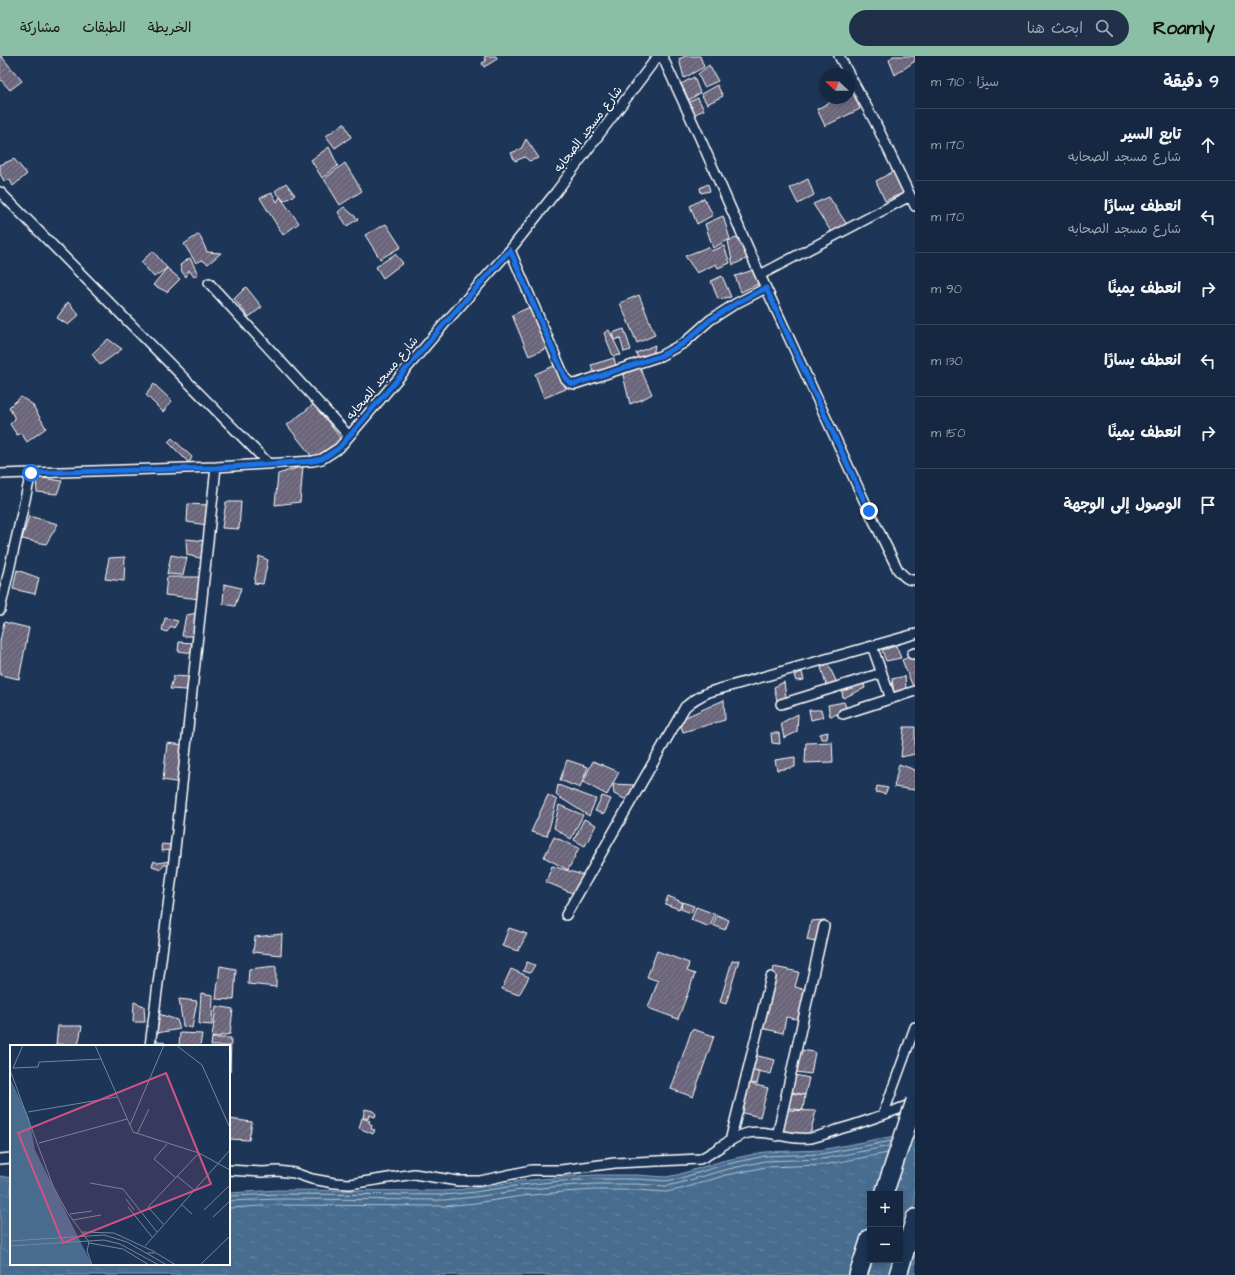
<!DOCTYPE html>
<html lang="ar">
<meta charset="utf-8">
<style>
:root{--surface:#162841;--page:#1f3048;--text:#f1f3f6;--muted:#9ea6b1;--line:#35445a;--accent:#8abfa5}
body{margin:0;font-family:"Architects Daughter","Playpen Sans Arabic",sans-serif;background:var(--page);color:var(--text);direction:rtl}
.controls{position:absolute;right:12px;bottom:12px;display:grid;overflow:hidden;border-radius:0px;box-shadow:0 2px 6px #0003}
.controls button{width:36px;height:36px;display:grid;place-items:center;padding:0;border:0;border-bottom:1px solid var(--line);background:var(--surface);color:var(--text);font:20px sans-serif}
.compass{position:absolute;left:819px;top:12px;width:36px;height:36px;border-radius:50%;background:var(--surface);box-shadow:0 2px 6px #0003;rotate:292deg}
.stop{position:absolute;width:12px;height:12px;margin:-9px;border:3px solid #1a73e8;border-radius:50%;background:#fff}
.stop.end{background:#1a73e8;border-color:#fff;box-shadow:0 1px 4px #0008}
.list{margin:0;padding:0;list-style:none}
h2{display:flex;justify-content:space-between;align-items:center;height:52px;margin:0;padding:0 16px;font-size:17px}
h2 small{font-size:13px;font-weight:400;color:var(--muted)}
.list li{display:grid;grid-template-columns:26px 1fr auto;gap:12px;align-items:center;box-sizing:border-box;height:72px;padding:0 16px;border-top:1px solid var(--line)}
.list b{display:block;font-size:15px;white-space:nowrap}
.list p{margin:0;font-size:13px;white-space:nowrap;color:var(--muted)}
.list em{font-size:13px;font-style:normal;color:var(--muted)}
.icon{flex:none;width:22px;height:22px;fill:none;stroke:currentColor;stroke-width:2;stroke-linecap:round;stroke-linejoin:round}
.map{position:relative;flex:none;width:915px;height:1219px;overflow:hidden;direction:ltr}
header{display:flex;align-items:center;gap:24px;box-sizing:border-box;height:56px;padding:0 20px;background:var(--accent);color:#111}
header strong{font-size:19px}
nav{display:flex;gap:22px;margin-inline-start:auto;font-size:14px}
.search{width:280px;height:36px;background:var(--page);display:flex;align-items:center;gap:10px;box-sizing:border-box;padding:0 14px;border-radius:22px;color:var(--muted);font-size:15px}
main{display:flex}
aside{flex:1;background:var(--surface)}
.map>svg:first-child{display:block}
</style>
<header>
<strong>Roamly</strong>
<div class="search"><svg class="icon" aria-label="search" viewBox="0 0 24 24"><circle cx="10" cy="10" r="6"/><path d="M15 15l6 6"/></svg>ابحث هنا</div>
<nav><a>الخريطة</a><a>الطبقات</a><a>مشاركة</a></nav>
</header>
<main>
<aside>
<h2>9 دقيقة<small>سيرًا · 710 m</small></h2>
<ul class="list">
<li><svg class="icon" aria-label="ahead" viewBox="0 0 24 24"><path d="M12 20V5M6 11l6-6 6 6"/></svg><div><b>تابع السير</b><p>شارع مسجد الصحابه</p></div><em>170 m</em></li>
<li><svg class="icon" aria-label="left" viewBox="0 0 24 24"><path d="M17 20v-9H6M10 6l-5 5 5 5"/></svg><div><b>انعطف يسارًا</b><p>شارع مسجد الصحابه</p></div><em>170 m</em></li>
<li><svg class="icon" aria-label="right" viewBox="0 0 24 24"><path d="M7 20v-9h11M14 6l5 5-5 5"/></svg><div><b>انعطف يمينًا</b></div><em>90 m</em></li>
<li><svg class="icon" aria-label="left" viewBox="0 0 24 24"><path d="M17 20v-9H6M10 6l-5 5 5 5"/></svg><div><b>انعطف يسارًا</b></div><em>130 m</em></li>
<li><svg class="icon" aria-label="right" viewBox="0 0 24 24"><path d="M7 20v-9h11M14 6l5 5-5 5"/></svg><div><b>انعطف يمينًا</b></div><em>150 m</em></li>
<li><svg class="icon" aria-label="arrive" viewBox="0 0 24 24"><path d="M6 21V4h12l-3 4 3 4H6"/></svg><div><b>الوصول إلى الوجهة</b></div></li>
</ul>
</aside>
<div class="map">
<svg width="915" height="1219" viewBox="0 0 915 1219">
<defs>
<pattern id="water-ripples" width="26" height="14" patternUnits="userSpaceOnUse"><rect width="26" height="14" fill="#476c8e"/><path d="M2 4q2-2 4 0t4 0M15 11q2-2 4 0t4 0" fill="none" stroke="#63829f"/></pattern>
<pattern id="building-hatch" width="6" height="6" patternUnits="userSpaceOnUse"><rect width="6" height="6" fill="#6b657a"/><path d="M-1 1l2-2M0 6l6-6M5 7l2-2" fill="none" stroke="#817c8e"/></pattern>
</defs>
<rect width="100%" height="100%" fill="#1d3557"/>
<filter id="ink" filterUnits="userSpaceOnUse"><feTurbulence type="fractalNoise" baseFrequency=".025" numOctaves="2"/><feDisplacementMap in="SourceGraphic" scale="8" xChannelSelector="R" yChannelSelector="G"/><feConvolveMatrix kernelMatrix="1 2 1 2 8 2 1 2 1" color-interpolation-filters="sRGB"/></filter>
<g filter="url(#ink)">
<path fill="url(#water-ripples)" stroke="#91a7bb" fill-rule="evenodd" d="M898,1080l17,1v138h-915v-99l11,2v86h218v-71l49,-3 166,1 30,-3 46,-7 42,-4 33,-2h42l28,2 12,-2 45,-14 42,-9 57,-2 62,-12zM870,1138h30v66h-30z"/>
<g fill="none" stroke-linecap="round" stroke-linejoin="round">
<path stroke="#b5c4d2" stroke-width="1" d="M229,1140l49,-2 166,1 31,-3 46,-7 41,-4 34,-2h41l28,2 13,-2 45,-14 42,-9 56,-2 71,-13
M229,1145l49,-2 166,1 31,-3 46,-7 41,-4 34,-2h41l29,2 14,-3 44,-13 41,-9 57,-2 68,-13
M229,1152l49,-3 166,1 32,-3 46,-7 41,-4 33,-2h41l29,2 15,-3 45,-14 40,-8 57,-2 65,-12"/>
</g>
<path fill="url(#building-hatch)" stroke="#fff" d="M0,0h1l21,25 -12,9 -10,-11z
M487,0h9l1,3 -13,8 -2,-4 4,-2 -2,-4z
M686,0h14l4,11 -20,11 -5,-19z
M893,0h22v5l-20,14 -6,-15z
M709,9l9,16 -14,6 -6,-13z
M694,21l6,16 -11,7 -8,-16z
M717,29l6,11 -16,8 -6,-10z
M852,35l8,18 -35,17 -8,-17 21,-11h11v-5z
M698,42l6,12 -9,4 -6,-12z
M344,67l7,14 -16,11 -9,-12z
M526,83l13,19 -10,3 -4,-4 -10,4 -4,-8 10,-4z
M329,91l9,19 -16,12 -11,-18z
M14,103l13,15 -14,12 -3,-6 -6,1 -4,-7v-9z
M345,107l17,28 -22,14 -16,-26z
M896,114l9,22 -20,9 -9,-20z
M808,123l6,16 -16,9 -8,-16z
M286,127l9,12 -11,6 -9,-10z
M708,128l2,7 -9,2 -1,-5z
M272,137l5,9 3,-5 19,26 -16,12 -23,-37z
M829,141l19,29 -16,7 -19,-29z
M704,142l9,17 -16,9 -7,-18z
M344,151l14,12 -11,7 -9,-14z
M723,160l7,23 -17,9 -8,-24z
M386,168l15,23 -21,12 -15,-24z
M199,178l8,18 14,1 -13,11 -6,-4 -6,3 -12,-19z
M743,179l7,22 -17,8 -5,-24z
M724,190l6,17 -12,5 -2,-4 -19,9 -12,-17 23,-9 3,4z
M153,195l14,17 -13,9 -13,-15z
M395,198l8,9 -20,15 -7,-11z
M190,202l8,16 -4,3 -5,-7 -3,7 -4,-5 -2,-7z
M167,212l13,11 -13,13 -14,-7z
M753,214l5,14 -17,8 -6,-16z
M722,220l9,21 -13,2 -7,-18z
M246,231l16,20 -13,10 -15,-18z
M639,239l16,40 -18,8 -17,-40z
M68,246l11,13 -11,10 -11,-7z
M530,251l17,41 -18,8 -17,-41z
M624,273l7,21 -7,2 -4,-14 -6,2 -2,-7z
M609,274l12,25 -8,1 -9,-23z
M108,283l14,10 -22,16 -8,-11z
M655,289l-2,11 -14,5 -3,-8z
M614,302l2,9 -22,7 -3,-9z
M556,309l10,24 -22,9 -9,-24z
M639,310l13,28 -9,5 -13,5 -7,-29z
M154,328l18,17 -9,11 -17,-17z
M21,341l11,7 14,24 -19,14 -6,-9 -4,2 -7,-11 5,-5 -6,-12z
M314,348l28,36 -29,18 -26,-33z
M172,382l20,19 -3,6 -21,-21z
M303,410l-3,36 -25,3 3,-31z
M36,421l26,4 -5,13 -20,-2z
M226,446h15l-2,27 -17,-1z
M188,448l21,1 -2,20 -20,-3z
M29,460l29,8 -12,20 -24,-5z
M186,483l20,2 -2,18 -17,-4z
M171,499l16,3 -4,17 -16,-1z
M259,500l9,4 -5,24 -9,-1z
M125,501l-1,24 -19,-2 4,-21z
M17,514l22,8 -4,16 -22,-5z
M167,521h34l-1,22 -35,-4z
M224,528l17,4 -6,18 -12,-2z
M198,557l-4,23h-12l4,-21z
M165,562l13,3 -4,7 -3,-2 -4,6 -5,-2z
M4,566l25,6 -10,51 -19,-4v-34z
M179,586l15,1 -1,10 -15,-2z
M896,590l5,12 -15,3 -4,-11z
M914,599l1,4v27l-2,1 -11,-27z
M829,610l8,17 -11,2 -5,-18z
M802,616l2,8 -8,1 -2,-6z
M174,620l16,1 -4,13 -16,-1z
M905,620l1,12 -12,5 -2,-14z
M863,624l2,8 -22,10 -2,-13z
M784,626l2,15 -9,4 -3,-14z
M724,644l1,20 -42,12 -4,-12z
M844,646l4,10 -18,4 -2,-11z
M809,654h12l2,7 -12,3z
M798,658l-1,18 -13,6 -3,-15z
M904,671h11v27l-14,3z
M828,676l-1,7h-6l-1,-5z
M771,677h8l1,11 -8,-1z
M832,686l1,20 -28,1 1,-20z
M167,687l17,2 -3,38 -18,-3z
M795,701v10l-18,3 -2,-10z
M567,704l21,7 -8,21 -20,-8z
M593,705l26,11 -12,23 -24,-13z
M899,708l16,6v20l-21,-3z
M613,728l21,1 -7,15 -13,-6z
M558,729l38,14 -7,17 -33,-21z
M877,730l11,2 -3,6 -9,-2z
M548,739l9,5 -10,36 -16,-4z
M602,740l9,3 -7,15 -9,-3z
M559,749l24,10 -12,24 -17,-11z
M584,763l12,6 -11,21 -11,-6z
M554,781l25,11 -11,22 -24,-13z
M162,788l9,1 -1,5 -8,1 -1,-4z
M154,805l4,2 12,-2 -1,4h-5l-3,4 -9,-3z
M552,810l31,9 -6,20 -31,-13z
M668,840l14,6 -3,7 -14,-5z
M682,846l12,4 -3,7 -10,-4z
M696,851l19,7 -5,13 -19,-7z
M717,859l12,5 -4,10 -12,-5z
M825,864l-6,23 -12,-3 4,-19z
M509,872l18,6 -9,17 -16,-5z
M282,878l-1,21 -28,-3 2,-15z
M657,895l32,12 -2,8 8,3 -17,45 -30,-11 10,-27 -11,-4z
M739,904l-13,44 -6,-2 12,-41z
M527,906l8,3 -5,8 -7,-2z
M220,910l16,3 -2,31 -18,-1z
M276,910v21l-28,-3 1,-15z
M774,911l25,5 -4,15 12,3 -6,30 -15,-3 -3,16 -22,-5z
M511,913l18,8 -10,18 -17,-6z
M201,937l12,2 -1,30 -13,-1z
M179,943l18,2 -5,27 -9,-2z
M134,946l10,4 1,16h-12z
M216,950l17,3 -3,25 -18,4z
M159,958l18,6 3,9 -23,4z
M58,970h24l-4,20 -22,-2z
M692,973l22,7 -21,61 -22,-8z
M180,977l22,1 -2,12h-21z
M212,982h19l-1,34 -1,-26h-18z
M154,984l11,3 -1,3h-12z
M800,994l15,2 -4,22 -15,-2z
M754,999l21,5 -4,14 -21,-5z
M750,1014l10,2 -3,12 -10,-2z
M795,1019l14,3 -4,17 -14,-3z
M747,1027l21,5 -8,29 -21,-5z
M789,1037l16,2 -2,15 -16,-2z
M365,1053l8,2 3,3 -1,3 -6,-2 -1,4 -5,-2z
M784,1054l32,1 -6,23 -27,-1z
M362,1062l8,3 -1,2 3,2 -1,4 4,1 -2,4 -14,-6z
M229,1063l23,3 -3,18 -20,-1z"/>
<g fill="none" stroke-linecap="round" stroke-linejoin="round">
<defs>
<path id="street" d="M662,0l38,82 60,137 109,236 29,59c5,5 9,11 17,10
M839,0l36,66 40,84
M0,136l269,272
M510,194l55,128 5,5 5,1 85,-28 24,-13 26,-23 25,-16 31,-16
M760,219l150,-79
M209,227l140,153
M0,418l216,-7 97,-6 9,-2 17,-11 107,-126 64,-72 46,-58 102,-136
M0,554l31,-137
M872,590l19,53
M912,598l3,-1
M781,648l101,-31
M843,658l72,-23
M566,859l119,-208c8,-7 15,-11 24,-15l206,-58
M150,990l24,-187 42,-392
M883,1059l32,-88
M777,1080l47,-210
M730,1085l41,-164
M0,1103l11,-1
M229,1114l33,2 16,-1 16,2 18,6 22,4 16,1 64,-10 44,7h22l51,-11h30l54,-7 85,-4c16,-7 30,-22 48,-26 20,-4 42,8 63,5 10,-2 20,-6 29,-9 26,-7 50,-17 75,-26"/>
<path id="highway" d="M858,1219l12,-37
M898,1219l17,-57"/>
</defs>
<use href="#street" stroke="#fff" stroke-width="12"/>
<use href="#highway" stroke="#fff" stroke-width="20"/>
<use href="#street" stroke="#1d3557" stroke-width="9"/>
<use href="#highway" stroke="#1d3557" stroke-width="17"/>
<defs>
<path id="highway-bridge" d="M884,1138l31,-93"/>
</defs>
<use href="#highway-bridge" stroke="#fff" stroke-width="20" stroke-linecap="butt"/>
<use href="#highway-bridge" stroke="#1d3557" stroke-width="17"/>
</g>
</g>
<g fill="none" stroke-linecap="round" stroke-linejoin="round" filter="url(#ink)">
<path stroke="#1a73e8" stroke-width="5" d="M31,417l185,-5 97,-7 9,-2 17,-11 107,-126 64,-72 55,128 5,5 5,1 85,-28 24,-13 26,-23 25,-16 31,-16 103,223"/>
</g>
<g text-anchor="middle" stroke-width="4" stroke-linejoin="round" paint-order="stroke">
<g font-size="12" fill="#fff" stroke="#1d3557">
<text transform="translate(588 73) rotate(-53)" y="4">شارع مسجد الصحابه</text>
<text transform="translate(382 322) rotate(-50)" y="4">شارع مسجد الصحابه</text>
</g>
</g>
<g transform="translate(10 989)">
<rect width="220" height="220" fill="#1d3557"/>
<path d="M0,33l19,40 6,32 57,115h-82z" fill="#476c8e"/>
<path fill="none" stroke="#77869a" stroke-width="1" d="M85,0l38,87 66,21 31,17M166,0l26,20 28,63M3,23l25,-1 1,-5 62,-3M3,23l10,-23M0,25l43,116 14,26 22,30 -2,9 5,14M18,67l89,-15M120,80l34,-80M127,89l12,-25M29,98l88,-24M157,99l-13,15 21,18M167,131l17,14M80,138l33,6 34,43M116,154l8,11M171,159l11,10M118,162l24,30M194,165l26,-25M60,169l22,-3M203,172l17,-16M63,175l28,-5M153,179l-15,-17 51,-54M71,187l33,1 41,19M0,196l94,-6 23,7 40,23M79,198l34,6 26,16M0,201l94,-6 16,4 39,21M135,201l85,-96M137,208h9l20,12M190,220l30,-29"/>
<path fill="#d15284" fill-opacity="0.15" stroke="#d15284" stroke-width="2" d="M156,28l45,111 -148,59 -45,-110z"/>
<rect width="220" height="220" fill="none" stroke="#fff" stroke-width="2"/>
</g>
</svg>
<div class="controls">
<button>+</button>
<button>−</button>
</div>
<svg class="compass" viewBox="-18 -18 36 36"><path d="M0-13l5 13h-10z" fill="#e53935"/><path d="M0 13l5-13h-10z" fill="#9ea6b1"/></svg>
<div class="stop" style="left:31px;top:417px"></div>
<div class="stop end" style="left:869px;top:455px"></div>
</div>
</main>
